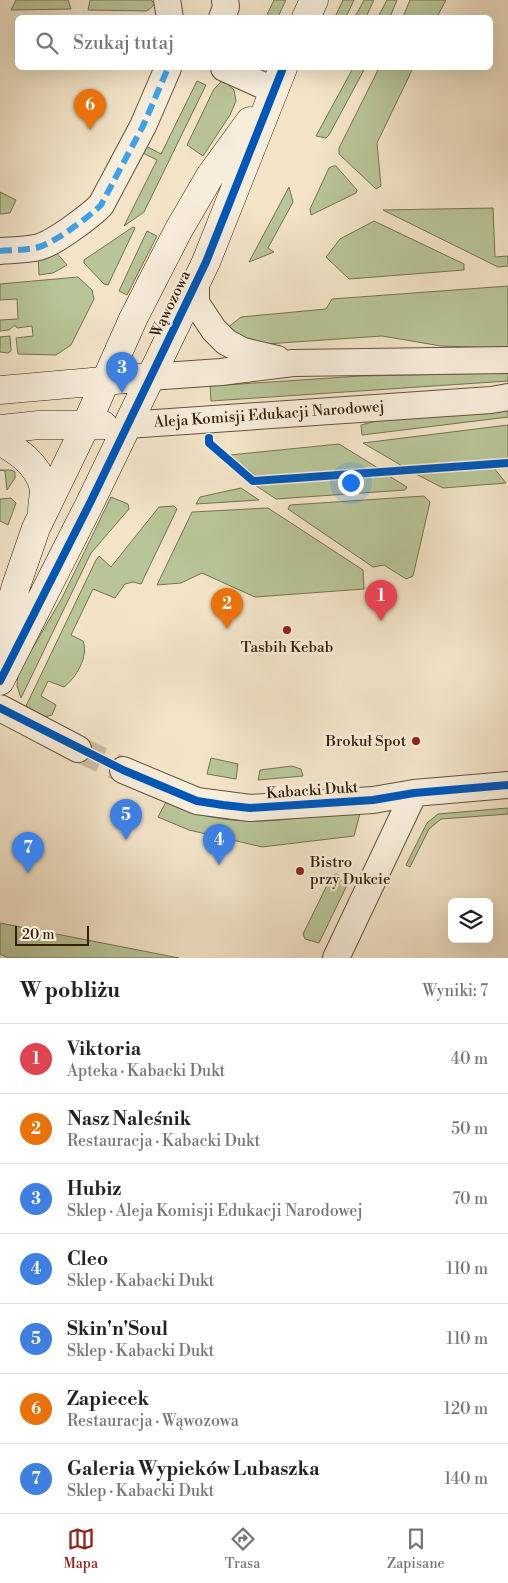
<!DOCTYPE html>
<html lang="pl">
<meta charset="utf-8">
<style>
:root{--surface:#fff;--page:#f2f2f2;--text:#222;--muted:#767676;--line:#e0e0e0;--accent:#8f2418}
body{margin:0;font-family:"Libre Bodoni",serif;background:var(--page);color:var(--text)}
.controls{position:absolute;right:15px;bottom:15px;display:grid;overflow:hidden;border-radius:8px;box-shadow:0 5px 20px #0002}
.controls button{width:45px;height:45px;display:grid;place-items:center;padding:0;border:0;border-bottom:1px solid var(--line);background:var(--surface);color:var(--text);font:25px sans-serif}
.scale{position:absolute;left:15px;bottom:12px;width:74px;box-sizing:border-box;padding-left:5px;border:2px solid #35200a;border-top:0;font-size:14px;line-height:18px;white-space:nowrap;color:#35200a;-webkit-text-stroke:4px #f7eddb;paint-order:stroke}
.you{position:absolute;left:350px;top:482px;width:18px;height:18px;margin:-12px;border:4px solid #fff;border-radius:50%;background:#1a73e8;box-shadow:0 0 0 8px #1a73e833}
.badge{display:grid;place-items:center;width:32px;height:32px;border-radius:50%;background:var(--accent);color:#fff;font-size:16px;font-weight:700}
.pin{position:absolute;translate:-50% -41px;filter:drop-shadow(0 1px 2px #0008)}
.pin::after{content:'';position:absolute;top:26px;width:18px;height:15px;background:inherit;clip-path:polygon(0 0,100% 0,50% 100%)}
.list{margin:0;padding:0;list-style:none}
h2{display:flex;justify-content:space-between;align-items:center;height:65px;margin:0;padding:0 20px;font-size:21px}
h2 small{font-size:16px;font-weight:400;color:var(--muted)}
.list li{display:grid;grid-template-columns:32px 1fr auto;gap:15px;align-items:center;box-sizing:border-box;height:70px;padding:0 20px;border-top:1px solid var(--line)}
.list b{display:block;font-size:19px;white-space:nowrap}
.list p{margin:0;font-size:16px;white-space:nowrap;color:var(--muted)}
.list em{font-size:16px;font-style:normal;color:var(--muted)}
.icon{flex:none;width:28px;height:28px;fill:none;stroke:currentColor;stroke-width:2;stroke-linecap:round;stroke-linejoin:round}
.map{position:relative;flex:none;width:508px;height:958px;overflow:hidden}
.search{position:absolute;background:var(--surface);box-shadow:0 5px 20px #0002;left:15px;right:15px;top:15px;height:55px;display:flex;align-items:center;gap:12px;box-sizing:border-box;padding:0 18px;border-radius:8px;color:var(--muted);font-size:19px}
.sheet{height:555px;background:var(--surface)}
nav{display:flex;justify-content:space-around;align-items:center;box-sizing:border-box;height:70px;border-top:1px solid var(--line);background:var(--surface);font-size:14px;color:var(--muted)}
nav a{display:grid;justify-items:center;gap:2px}
nav .on{color:var(--accent)}
.map>svg:first-child{display:block}
</style>
<div class="map">
<svg width="508" height="958" viewBox="0 0 508 958">
<rect width="100%" height="100%" fill="#f3e4c8"/>
<filter id="stains"><feTurbulence type="fractalNoise" baseFrequency=".004" numOctaves="4"/><feColorMatrix values="0 0 0 0 .2 0 0 0 0 .09 0 0 0 0 .02 0 0 0 .5 -.17"/></filter>
<radialGradient id="worn" r=".72"><stop offset=".6" stop-color="#630" stop-opacity="0"/><stop offset="1" stop-color="#630" stop-opacity=".3"/></radialGradient>
<path fill="#b8c598" stroke="#767251" d="M16,0h52l3,9 -60,1z
M90,0h61l4,4 -8,7 -59,-1z
M274,0h12l-8,17h-12z
M343,0h11l-8,17h-11z
M364,0h10l-8,17h-11z
M387,0h10l-7,17h-12z
M410,0h36l-9,17h-34z
M353,68h12l-36,67 -3,3 -10,-2z
M379,68h34l-36,75 4,43 -5,3 -37,-35v-6z
M223,80l11,10 2,11 -6,14 -27,41 -16,-11 27,-56z
M197,81l9,4 -62,127 -20,14 33,-66 -16,-8 3,-7 17,9z
M333,166h3l21,24 -1,3 -45,22 -1,-6 19,-41z
M289,187l4,15 -25,46 6,4 -25,10z
M0,192l16,8 -6,13 -10,1z
M493,208l2,49 13,-1v10l-10,1 -115,-57z
M374,221l90,43v6l-115,9 -23,-22 14,-18z
M133,227l2,1 -27,57 -4,-1 -20,-21v-3z
M147,231l10,5 -30,59 -8,-4z
M54,250l13,15 -14,8 -14,2 -1,-19z
M78,277l14,13 2,9 -23,46 -15,10 -38,-1 -2,-16 17,-2 -1,-10 -15,2 -2,-3 -6,5 -9,1v-11l18,-1 -1,-20 -17,1v-16z
M508,286v62l-67,-2 -59,-10 -116,8 -11,-1 -29,-14 15,-12 85,-8 6,-10z
M10,336l1,15 -3,2 -8,-1v-15z
M508,373v8l-297,20 -1,-15 151,-10z
M508,404v13l-146,18 -1,-10 42,-11z
M508,425v34l-104,8 -41,-24z
M339,444l39,24 -121,9 -27,-22z
M493,467l13,16 -63,5 -29,-15z
M0,470h11l4,2v6l-8,12 -2,-19z
M389,476l18,11 -2,3 -129,9 -21,-14z
M241,488l18,12 -63,4 4,-7z
M424,496l6,6 -17,74 -7,3 -22,-14 -11,2 -85,-58 2,-4z
M111,497l17,7 1,5 -38,44 -70,145 -4,-12 1,-13 44,-75z
M11,498l5,5 -8,22 -8,-4v-22z
M174,506l3,3 -36,75 -8,-2 -8,2 -10,14 -22,-9 -22,46 12,6c6,15 -7,37 -19,46l-16,-6 -7,15 15,9 -4,10 -8,2 -18,-11 70,-146 3,-4 12,11 48,-60z
M268,508l95,62 1,19 -109,8 -53,-24 -21,10 -24,2 35,-73z
M211,758l27,6 -2,15 -29,-5z
M292,766l9,3 2,7 -45,4 2,-10z
M166,802c68,31 120,17 191,8l3,3 -6,23 -92,11 -73,-17 -31,-13z
M508,808v6l-67,5 -12,10 -19,38 -4,-2 21,-42 11,-9z
M337,874l10,5 1,4 -29,60 -14,-4 -2,-5 29,-59z
M0,923l179,35h-170l-9,-4z"/>
<g fill="none" stroke-linecap="round" stroke-linejoin="round">
<path stroke="#cdbda2" stroke-width="26" stroke-dasharray="26 13" stroke-linecap="butt" d="M78,749l45,21"/>
<defs>
<path id="street" d="M167,0l3,18
M222,18l4,-11 -1,-7
M224,68l49,22
M0,251c13,-1 27,-1 39,-4 15,-4 50,-30 62,-42l42,-79 25,-58
M196,282v21l18,27 12,12 17,9 34,8
M149,377l72,-5 72,-9 215,-3
M127,425l364,-25 17,-3
M0,708l78,41
M123,770l74,31 53,7 123,-8 41,-7 94,-8
M336,958l78,-165"/>
<path id="secondary" d="M306,18l8,-18
M0,390l149,-13
M0,429l39,-4h64
M0,441c18,10 37,23 43,44 2,8 -1,19 -1,27
M0,641l16,-55 20,-58 50,-103 47,-106 45,-88 32,-55 40,-55
M0,681l91,-180 115,-239 77,-194"/>
</defs>
<use href="#street" stroke="#64513a" stroke-width="28"/>
<use href="#secondary" stroke="#35200a" stroke-width="29"/>
<use href="#street" stroke="#f7eddb" stroke-width="26"/>
<use href="#secondary" stroke="#f7eddb" stroke-width="28"/>
<path stroke="#3ea2e9" stroke-width="6" stroke-dasharray="12 6" stroke-linecap="butt" d="M0,251c13,-1 27,-1 39,-4 15,-4 50,-30 62,-42l42,-79 25,-58"/>
<defs>
<path id="cycleway" d="M209,438v5l44,38 255,-18
M0,681l91,-180 115,-239 77,-194
M0,708l123,62 74,31 26,4 27,3 123,-8 41,-7 94,-8"/>
</defs>
<use href="#cycleway" stroke="#f7eddb" stroke-width="11"/>
<use href="#cycleway" stroke="#0057b8" stroke-width="8"/>
</g>
<g fill="#8f2418" stroke="#f7eddb" stroke-width="2">
<circle cx="287" cy="630" r="5"/>
<circle cx="416" cy="741" r="5"/>
<circle cx="300" cy="871" r="5"/>
</g>
<g text-anchor="middle" stroke-width="5" stroke-linejoin="round" paint-order="stroke">
<g font-size="15" fill="#35200a" stroke="#f7eddb">
<text transform="translate(170 304) rotate(-64)" y="5">Wąwozowa</text>
<text transform="translate(269 414) rotate(-4)" y="5">Aleja Komisji Edukacji Narodowej</text>
<text transform="translate(312 790) rotate(-4)" y="5">Kabacki Dukt</text>
</g>
<g font-size="15" fill="#35200a" stroke="#f7eddb">
<text x="287" y="652">Tasbih Kebab</text>
<text x="406" y="746" text-anchor="end">Brokuł Spot</text>
<text x="310" y="867" text-anchor="start">Bistro<tspan x="310" dy="17">przy Dukcie</tspan></text>
</g>
</g>
<rect width="100%" height="100%" filter="url(#stains)"/>
<rect width="100%" height="100%" fill="url(#worn)"/>
</svg>
<div class="controls">
<button><svg class="icon" aria-label="layers" viewBox="0 0 24 24"><path d="M12 4l9 5-9 5-9-5zM3 14l9 5 9-5"/></svg></button>
</div>
<div class="scale">20 m</div>
<div class="you"></div>
<div class="pin badge" style="left:381px;top:621px;background:#e0444e">1</div>
<div class="pin badge" style="left:227px;top:629px;background:#e8710a">2</div>
<div class="pin badge" style="left:122px;top:393px;background:#3f7fe0">3</div>
<div class="pin badge" style="left:219px;top:865px;background:#3f7fe0">4</div>
<div class="pin badge" style="left:126px;top:840px;background:#3f7fe0">5</div>
<div class="pin badge" style="left:90px;top:130px;background:#e8710a">6</div>
<div class="pin badge" style="left:28px;top:873px;background:#3f7fe0">7</div>
<div class="search"><svg class="icon" aria-label="search" viewBox="0 0 24 24"><circle cx="10" cy="10" r="6"/><path d="M15 15l6 6"/></svg>Szukaj tutaj</div>
</div>
<section class="sheet">
<h2>W pobliżu<small>Wyniki: 7</small></h2>
<ul class="list">
<li><span class="badge" style="background:#e0444e">1</span><div><b>Viktoria</b><p>Apteka · Kabacki Dukt</p></div><em>40 m</em></li>
<li><span class="badge" style="background:#e8710a">2</span><div><b>Nasz Naleśnik</b><p>Restauracja · Kabacki Dukt</p></div><em>50 m</em></li>
<li><span class="badge" style="background:#3f7fe0">3</span><div><b>Hubiz</b><p>Sklep · Aleja Komisji Edukacji Narodowej</p></div><em>70 m</em></li>
<li><span class="badge" style="background:#3f7fe0">4</span><div><b>Cleo</b><p>Sklep · Kabacki Dukt</p></div><em>110 m</em></li>
<li><span class="badge" style="background:#3f7fe0">5</span><div><b>Skin'n'Soul</b><p>Sklep · Kabacki Dukt</p></div><em>110 m</em></li>
<li><span class="badge" style="background:#e8710a">6</span><div><b>Zapiecek</b><p>Restauracja · Wąwozowa</p></div><em>120 m</em></li>
<li><span class="badge" style="background:#3f7fe0">7</span><div><b>Galeria Wypieków Lubaszka</b><p>Sklep · Kabacki Dukt</p></div><em>140 m</em></li>
</ul>
</section>
<nav>
<a class="on"><svg class="icon" aria-label="map" viewBox="0 0 24 24"><path d="M3 6l6-2 6 2 6-2v14l-6 2-6-2-6 2zM9 4v14M15 6v14"/></svg>Mapa</a>
<a><svg class="icon" aria-label="directions" viewBox="0 0 24 24"><path d="M12 3l9 9-9 9-9-9zM9 14v-3h6M13 9l2 2-2 2"/></svg>Trasa</a>
<a><svg class="icon" aria-label="saved" viewBox="0 0 24 24"><path d="M7 4h10v16l-5-4-5 4z"/></svg>Zapisane</a>
</nav>
